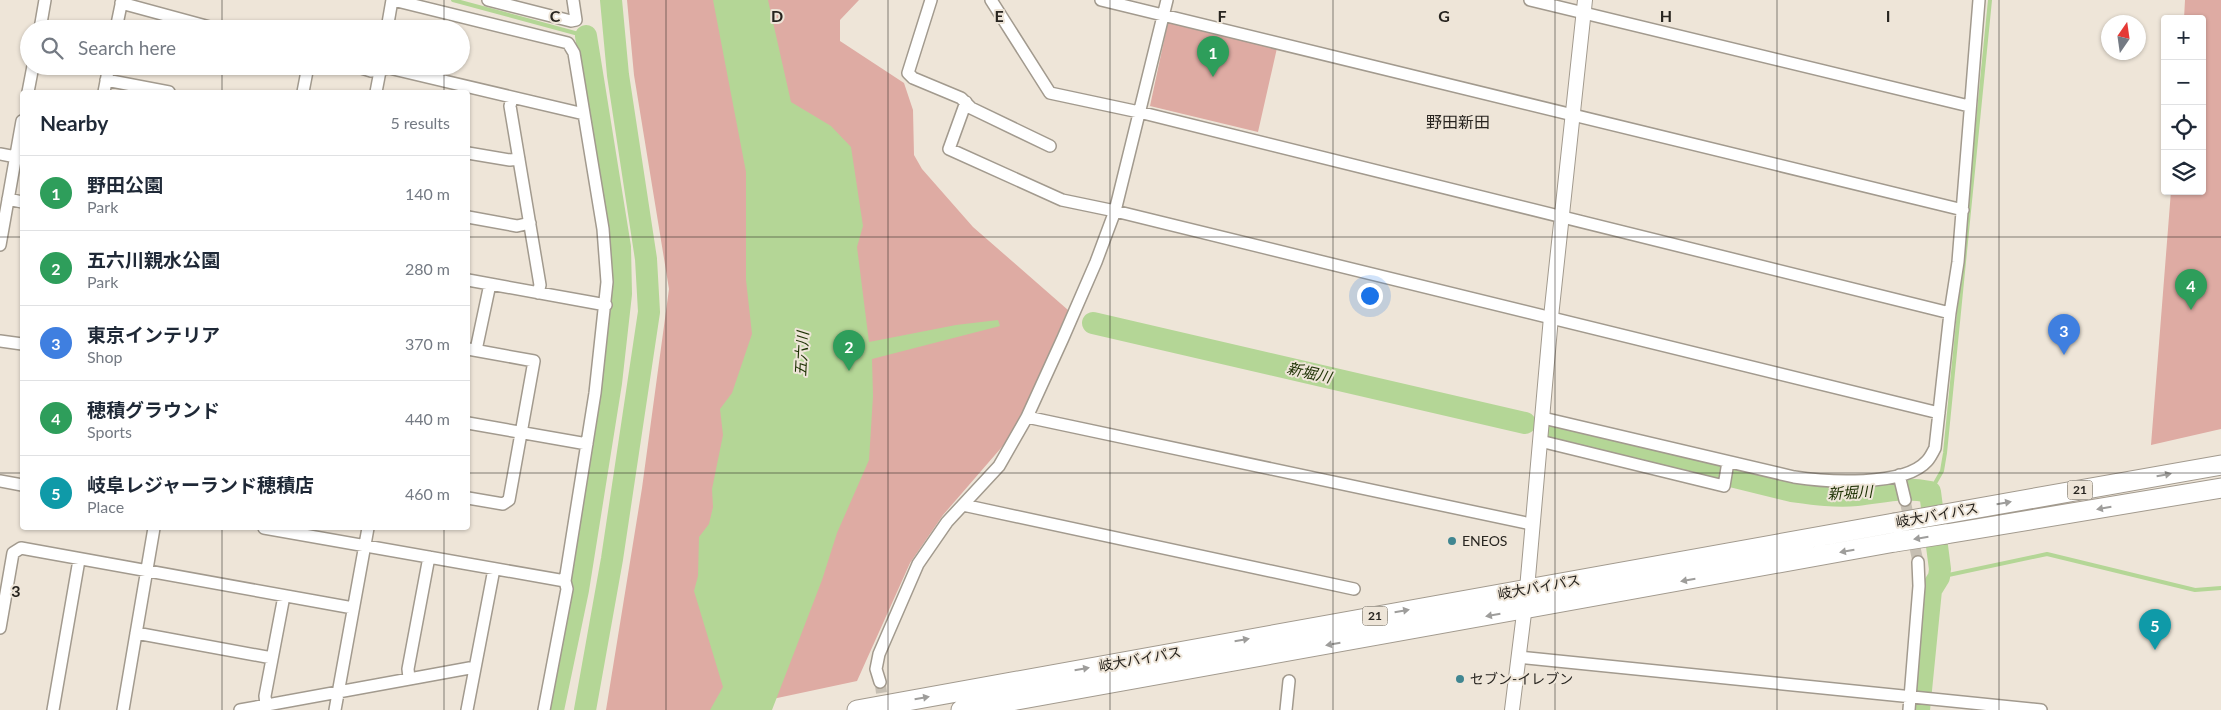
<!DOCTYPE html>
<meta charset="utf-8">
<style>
:root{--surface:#fff;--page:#f2f2f3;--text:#1f2937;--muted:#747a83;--line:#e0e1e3;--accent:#408691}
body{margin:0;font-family:Lato,"Noto Sans JP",sans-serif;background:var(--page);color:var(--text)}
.controls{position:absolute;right:15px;top:15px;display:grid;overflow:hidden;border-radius:5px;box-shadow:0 1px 4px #0004}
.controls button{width:45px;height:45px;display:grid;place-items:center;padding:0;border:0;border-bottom:1px solid var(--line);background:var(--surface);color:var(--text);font:25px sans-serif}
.compass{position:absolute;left:2101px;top:15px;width:45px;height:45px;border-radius:50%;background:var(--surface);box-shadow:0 1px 4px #0004;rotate:13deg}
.you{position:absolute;left:1369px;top:295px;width:18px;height:18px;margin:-12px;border:4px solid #fff;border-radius:50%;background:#1a73e8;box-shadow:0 0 0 8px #1a73e833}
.badge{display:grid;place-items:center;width:32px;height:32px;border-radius:50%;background:var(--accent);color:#fff;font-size:16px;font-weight:700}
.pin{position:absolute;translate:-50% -41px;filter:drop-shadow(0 1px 2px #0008)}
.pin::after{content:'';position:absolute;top:26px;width:18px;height:15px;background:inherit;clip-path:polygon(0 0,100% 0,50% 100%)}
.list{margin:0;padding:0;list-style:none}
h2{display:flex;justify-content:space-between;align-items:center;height:65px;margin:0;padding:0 20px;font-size:21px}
h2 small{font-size:16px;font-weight:400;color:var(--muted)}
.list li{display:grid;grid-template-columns:32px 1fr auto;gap:15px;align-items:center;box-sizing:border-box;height:75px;padding:0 20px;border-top:1px solid var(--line)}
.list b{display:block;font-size:19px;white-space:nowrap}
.list p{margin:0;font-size:16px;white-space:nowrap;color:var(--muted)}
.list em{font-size:16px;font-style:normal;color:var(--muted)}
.icon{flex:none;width:28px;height:28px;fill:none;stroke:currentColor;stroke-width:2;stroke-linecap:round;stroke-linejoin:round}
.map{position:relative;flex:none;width:2221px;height:710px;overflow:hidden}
.search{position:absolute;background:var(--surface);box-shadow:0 1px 4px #0004;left:20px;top:20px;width:450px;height:55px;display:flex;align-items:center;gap:12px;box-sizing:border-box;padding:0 18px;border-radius:28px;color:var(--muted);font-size:19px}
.panel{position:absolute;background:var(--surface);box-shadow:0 1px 4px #0004;left:20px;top:90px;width:450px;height:440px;border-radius:5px}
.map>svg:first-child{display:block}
</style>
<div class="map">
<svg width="2221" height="710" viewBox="0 0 2221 710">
<rect width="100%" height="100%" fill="#eee5d8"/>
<path fill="#deaba3" d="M627,0h232l-19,20v21l64,42 9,27 1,45 8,14 51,58 95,83 -54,123 -71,82 -33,48 -53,118 -136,29h-115l36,-222 27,-199 -35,-214z
M2185,0h36v429l-70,16 20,-254h31v-172h-18z
M1168,22l109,26 -19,84 -108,-26z"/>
<path fill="#b4d696" d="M713,0h55l23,102 40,24 20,21 12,79 -6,21 12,95 87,-17 42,-5 2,6 -128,33 1,37 -4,64 -32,73 -15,47 -50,130h-62l13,-23 -29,-96 4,-15 1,-39 10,-13 4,-17 -1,-18 11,-54 -3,-26 12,-16 20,-59 -6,-54v-108z"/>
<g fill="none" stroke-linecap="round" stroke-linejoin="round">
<path stroke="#b4d696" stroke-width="4" d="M453,0l133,36
M1930,492l12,-21 3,-18 45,-453
M1939,577l108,-23 148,36 26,-2"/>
<path stroke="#b4d696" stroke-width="22" d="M1093,323l432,100
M1556,433l236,58c22,3 43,6 65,4 28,-3 46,-9 73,-3l10,77 -1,8 -8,13 -12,120
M553,710l25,-120 33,-207 10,-89 -1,-47 -34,-211
M585,710l27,-151 37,-247 -3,-53 -28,-184 -7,-75"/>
<path stroke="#c6bfb3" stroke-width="11" stroke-dasharray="11 5.5" stroke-linecap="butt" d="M1905,500l13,62
M880,682l4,28"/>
<defs>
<path id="minor" d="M393,0l175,43 6,10 29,176 4,53 -12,111 -30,188 2,8 -23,121
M488,0l83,21 5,-1 -3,-20
M931,0l-23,73 5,5 48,20 10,10 79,38
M991,0l59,93 89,19 811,201
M1101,0l862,210
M1530,0l439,106
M121,3l96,26
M40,29l5,-29
M116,29l6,-29
M387,29l5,-29
M355,66l16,5 18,-3 195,46
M106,80l63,12
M28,92l5,-26
M104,92l5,-26
M303,92l5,-26
M376,92l5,-26
M512,98l-2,8 30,179 -2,8
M966,102l-17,47 113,51 53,11 824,202
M468,153l42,7 9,-1
M0,154l16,3
M8,199l14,3
M468,217l49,9 13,-3
M0,245l22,-124
M468,280l138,25
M0,341l22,3
M468,349l66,12 -25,139 -6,4 -35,-6
M476,350l14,-66
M1027,417l504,107
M1543,418l251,59c32,5 110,10 133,-16 3,-3 6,-9 8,-13l15,-135 8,-51 21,-262
M468,423l119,21
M1540,441l184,45 4,-24
M1899,475l6,25
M0,481l22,4
M963,505l391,84
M264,528l301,53
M0,628l13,-75 8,-5 332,60
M136,633l136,25
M1518,657l523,53
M409,678l-1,-9 21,-112
M880,682l-4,-13 3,-15 39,-90 29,-42 52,-56 28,-49 36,-79 33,-76 19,-51 52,-211
M266,705l-1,-9 19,-100
M53,710l26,-150
M123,710l31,-182
M240,710l235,-43
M335,710l33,-182
M467,710l27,-141
M1286,710l3,-29
M1909,710l10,-124 -1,-24"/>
<path id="tertiary" d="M1512,710l15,-121 24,-272 34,-317"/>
<path id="trunk" d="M1939,515l282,-50
M1946,534l275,-46
M857,710l1037,-187
M961,710l934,-168"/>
</defs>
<use href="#minor" stroke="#a29a8e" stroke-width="14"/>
<use href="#tertiary" stroke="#a29a8e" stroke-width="16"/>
<use href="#trunk" stroke="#a29a8e" stroke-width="21"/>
<use href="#minor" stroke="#fff" stroke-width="11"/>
<use href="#tertiary" stroke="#fff" stroke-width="14"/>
<use href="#trunk" stroke="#fff" stroke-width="19"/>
<defs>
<path id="trunk-bridge" d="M1894,523l45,-8
M1895,542l51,-8"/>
</defs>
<use href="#trunk-bridge" stroke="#a29a8e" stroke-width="21" stroke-linecap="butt"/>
<use href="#trunk-bridge" stroke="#fff" stroke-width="19"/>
</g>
<defs><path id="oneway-solid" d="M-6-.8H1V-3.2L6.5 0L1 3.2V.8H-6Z" transform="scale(1.25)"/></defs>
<g fill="#9e9d9b">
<use href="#oneway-solid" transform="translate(2164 475) rotate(-10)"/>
<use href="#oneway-solid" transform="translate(2004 503) rotate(-10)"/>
<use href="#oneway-solid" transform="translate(2104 508) rotate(170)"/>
<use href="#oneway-solid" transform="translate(1921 538) rotate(171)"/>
<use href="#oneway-solid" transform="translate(1847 551) rotate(170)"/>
<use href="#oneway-solid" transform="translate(1688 580) rotate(170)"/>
<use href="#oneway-solid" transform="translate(1402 611) rotate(-10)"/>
<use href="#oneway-solid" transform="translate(1493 615) rotate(170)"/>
<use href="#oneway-solid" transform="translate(1242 640) rotate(-10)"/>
<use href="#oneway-solid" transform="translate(1333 644) rotate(170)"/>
<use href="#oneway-solid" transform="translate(1082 669) rotate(-10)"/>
<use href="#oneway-solid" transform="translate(922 698) rotate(-10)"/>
</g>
<path fill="none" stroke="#282520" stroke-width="1" stroke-opacity="0.55" d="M222,0v29M444,0v29M666,0v710M888,0v710M1110,0v710M1333,0v710M1555,0v710M1777,0v710M1999,0v710M222,66v26M444,66v26M0,237h22M468,237h1753M0,473h22M468,473h1753M222,528v182M444,528v182"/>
<g fill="#408691" stroke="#eee5d8" stroke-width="2">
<circle cx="1452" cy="541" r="5"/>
<circle cx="1460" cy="679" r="5"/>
</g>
<g text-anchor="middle" stroke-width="4" stroke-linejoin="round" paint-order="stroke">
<g fill="#eee5d8" stroke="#635f57" stroke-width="1">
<rect x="2067.5" y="480.5" width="25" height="19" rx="4"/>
<rect x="1362.5" y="606.5" width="25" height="19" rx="4"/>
</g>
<g font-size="12" font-weight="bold" fill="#282520">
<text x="2080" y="494">21</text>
<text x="1375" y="620">21</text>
</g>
<g font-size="14" fill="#282520" stroke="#eee5d8">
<text transform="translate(1937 515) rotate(-10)" y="5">岐大バイパス</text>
<text transform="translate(1539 587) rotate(-10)" y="5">岐大バイパス</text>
<text transform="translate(1140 659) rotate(-10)" y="5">岐大バイパス</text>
</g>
<g font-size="14" fill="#282520" stroke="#eee5d8" text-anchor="start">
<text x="1462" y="546">ENEOS</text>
<text x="1470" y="684">セブン-イレブン</text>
</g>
<g font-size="15" font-style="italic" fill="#1c3002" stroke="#eee5d8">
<text transform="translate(802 354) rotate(-87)" y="5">五六川</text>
<text transform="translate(1309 373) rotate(13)" y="5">新堀川</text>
<text transform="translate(1850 493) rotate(-3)" y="5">新堀川</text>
</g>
<g font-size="16" fill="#282520" stroke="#eee5d8">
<text x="1458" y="128">野田新田</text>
</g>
</g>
<g font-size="16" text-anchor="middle" font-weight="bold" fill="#282520" stroke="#eee5d8" stroke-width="4" stroke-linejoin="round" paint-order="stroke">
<text x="555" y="22">C</text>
<text x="777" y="22">D</text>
<text x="999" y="22">E</text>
<text x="1222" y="22">F</text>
<text x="1444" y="22">G</text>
<text x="1666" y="22">H</text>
<text x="1888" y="22">I</text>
<text x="16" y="597">3</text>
</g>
</svg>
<div class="controls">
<button>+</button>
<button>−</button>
<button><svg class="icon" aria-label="locate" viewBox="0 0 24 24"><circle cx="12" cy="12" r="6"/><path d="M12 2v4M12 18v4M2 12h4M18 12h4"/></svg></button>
<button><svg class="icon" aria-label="layers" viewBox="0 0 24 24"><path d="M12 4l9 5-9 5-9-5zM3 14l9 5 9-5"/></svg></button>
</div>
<svg class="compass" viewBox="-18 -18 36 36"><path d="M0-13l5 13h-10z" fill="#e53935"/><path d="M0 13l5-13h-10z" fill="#747a83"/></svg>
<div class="you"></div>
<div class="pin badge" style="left:1213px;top:77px;background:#2e9e5b">1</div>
<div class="pin badge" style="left:849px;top:371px;background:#2e9e5b">2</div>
<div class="pin badge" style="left:2064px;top:355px;background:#3f7fe0">3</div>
<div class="pin badge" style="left:2191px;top:310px;background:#2e9e5b">4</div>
<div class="pin badge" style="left:2155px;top:650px;background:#0f9aa8">5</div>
<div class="search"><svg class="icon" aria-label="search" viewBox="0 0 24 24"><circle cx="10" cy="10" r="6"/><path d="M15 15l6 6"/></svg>Search here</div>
<section class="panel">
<h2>Nearby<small>5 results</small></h2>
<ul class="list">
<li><span class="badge" style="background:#2e9e5b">1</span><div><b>野田公園</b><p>Park</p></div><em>140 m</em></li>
<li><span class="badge" style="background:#2e9e5b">2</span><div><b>五六川親水公園</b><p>Park</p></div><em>280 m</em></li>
<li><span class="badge" style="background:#3f7fe0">3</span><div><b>東京インテリア</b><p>Shop</p></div><em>370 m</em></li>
<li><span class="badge" style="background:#2e9e5b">4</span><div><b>穂積グラウンド</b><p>Sports</p></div><em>440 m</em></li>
<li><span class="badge" style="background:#0f9aa8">5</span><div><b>岐阜レジャーランド穂積店</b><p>Place</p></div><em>460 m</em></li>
</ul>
</section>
</div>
